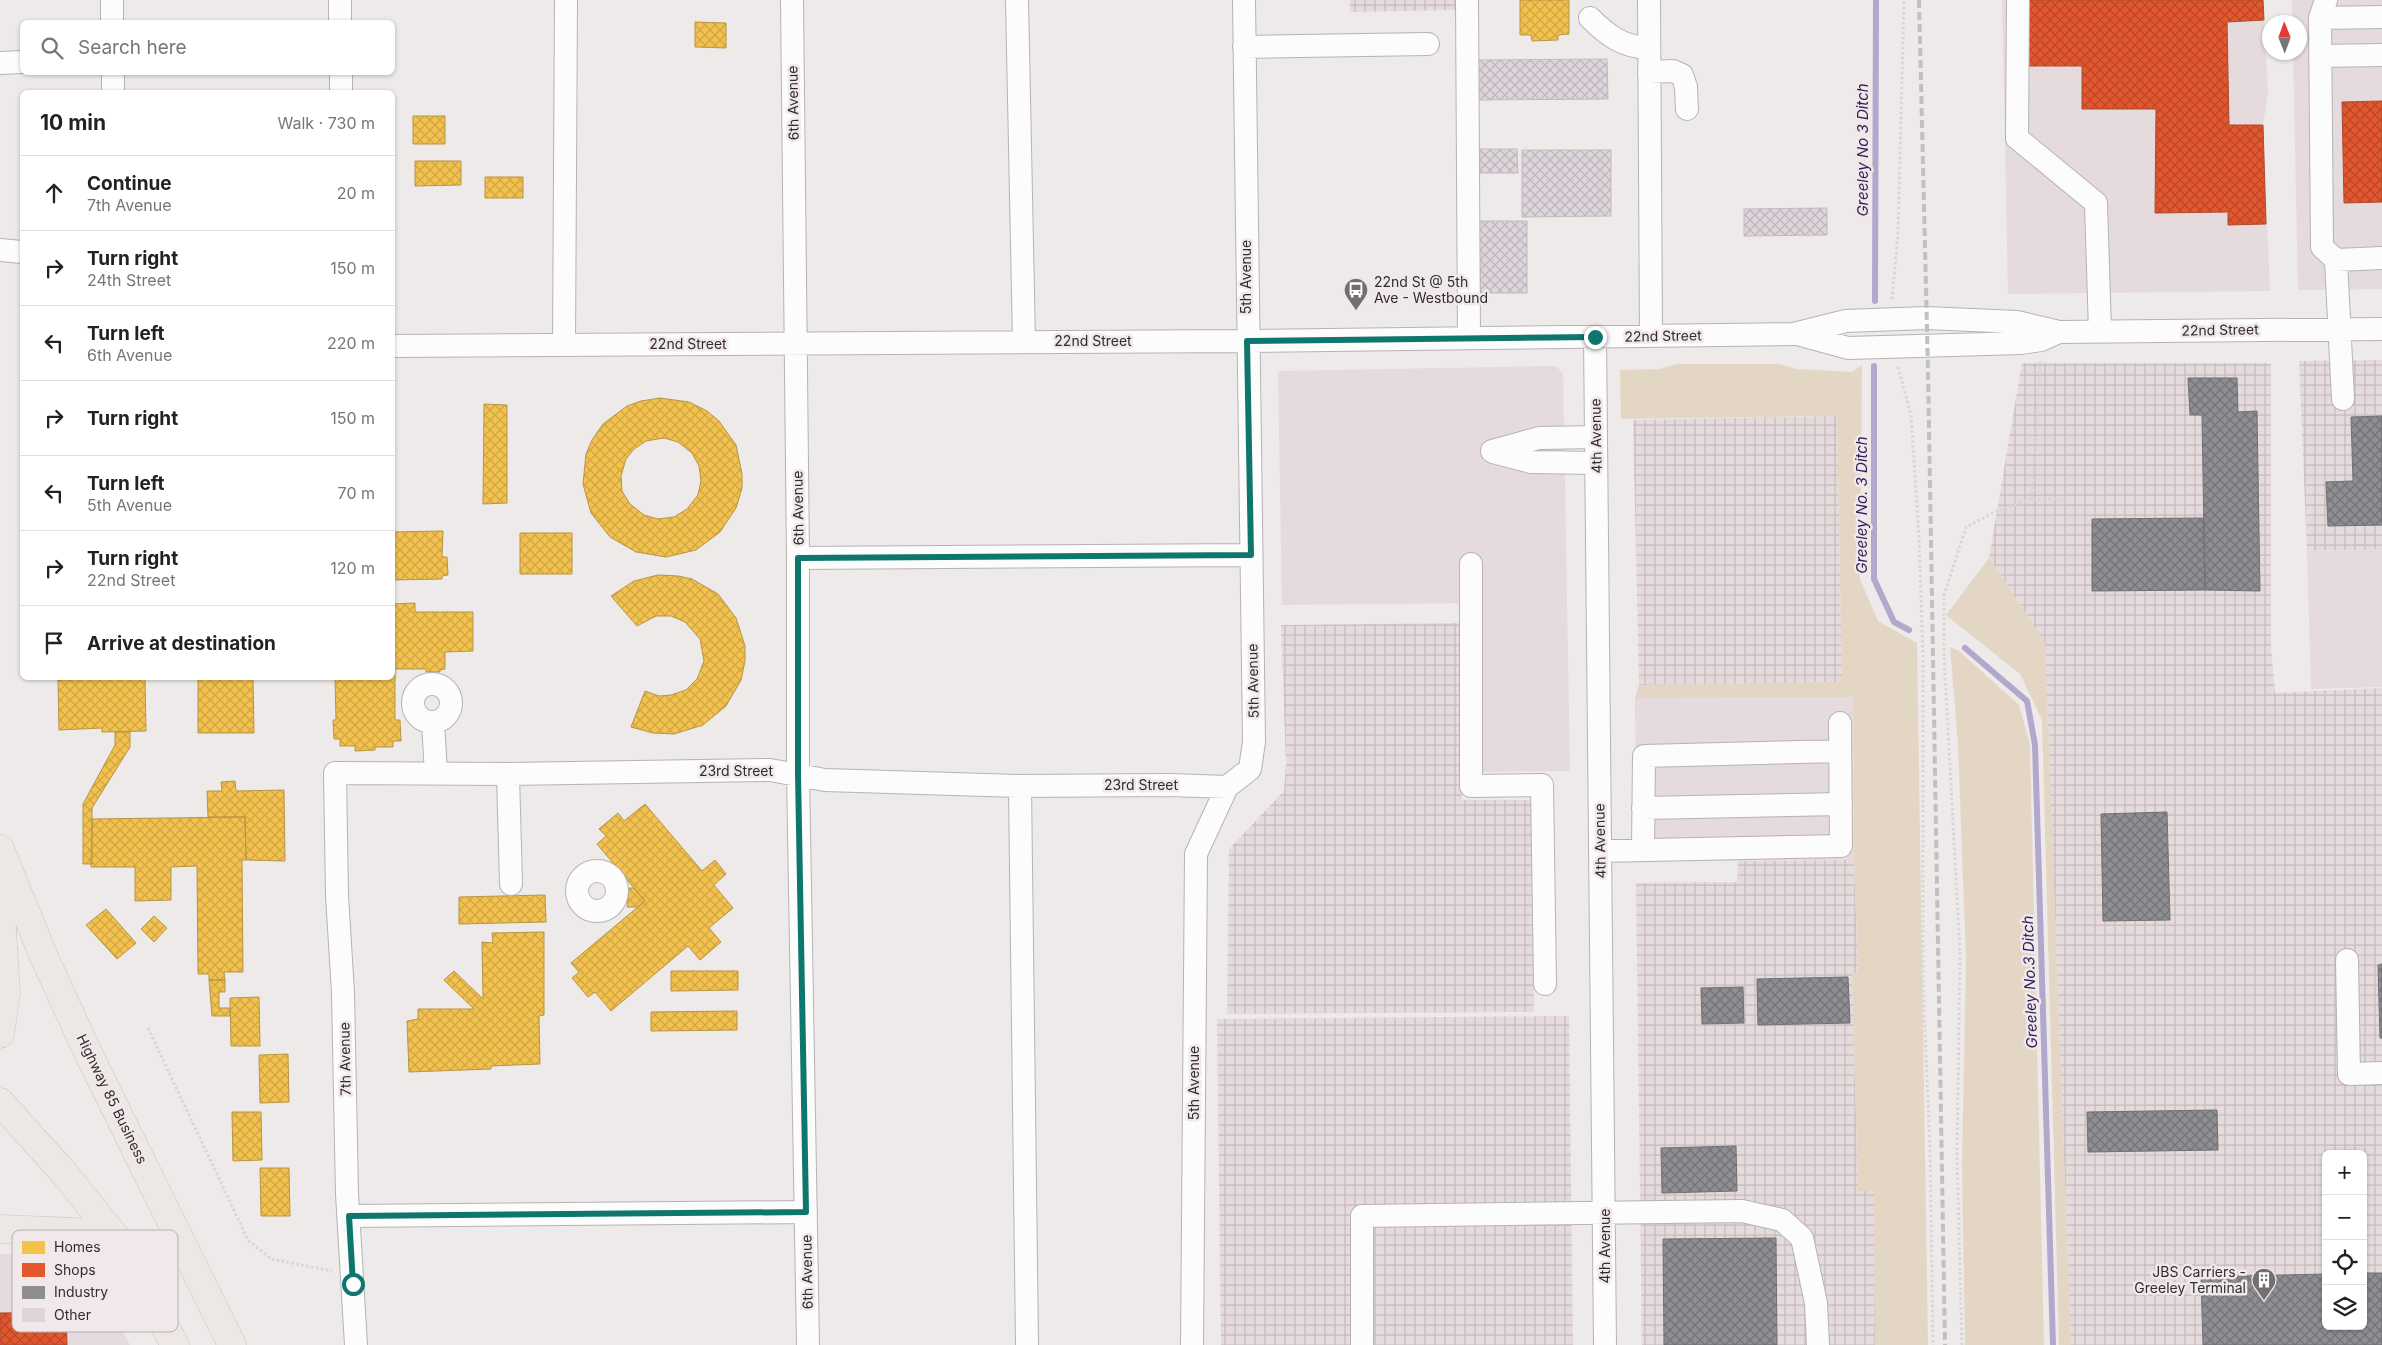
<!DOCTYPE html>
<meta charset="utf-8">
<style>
:root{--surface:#fff;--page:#f2f2f2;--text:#222;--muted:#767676;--line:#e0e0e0}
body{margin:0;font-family:Inter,sans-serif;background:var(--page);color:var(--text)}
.controls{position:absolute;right:15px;bottom:15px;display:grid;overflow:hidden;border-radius:8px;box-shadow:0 1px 4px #0004}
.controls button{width:45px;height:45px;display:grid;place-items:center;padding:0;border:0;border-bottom:1px solid var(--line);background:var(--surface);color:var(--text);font:25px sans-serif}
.compass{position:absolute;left:2262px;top:15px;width:45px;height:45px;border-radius:50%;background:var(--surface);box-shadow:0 1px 4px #0004;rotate:359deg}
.stop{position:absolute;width:15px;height:15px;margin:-11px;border:4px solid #0f766e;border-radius:50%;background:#fff}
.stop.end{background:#0f766e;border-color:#fff;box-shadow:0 1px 5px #0008}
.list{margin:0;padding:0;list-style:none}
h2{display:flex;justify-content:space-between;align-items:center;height:65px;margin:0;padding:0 20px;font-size:21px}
h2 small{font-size:16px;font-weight:400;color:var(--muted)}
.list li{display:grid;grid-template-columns:32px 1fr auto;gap:15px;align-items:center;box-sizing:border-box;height:75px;padding:0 20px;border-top:1px solid var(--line)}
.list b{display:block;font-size:19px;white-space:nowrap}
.list p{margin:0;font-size:16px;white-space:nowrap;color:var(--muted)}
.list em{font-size:16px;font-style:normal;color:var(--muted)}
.icon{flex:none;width:28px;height:28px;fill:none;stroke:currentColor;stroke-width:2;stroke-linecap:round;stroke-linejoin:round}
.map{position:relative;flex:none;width:2382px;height:1345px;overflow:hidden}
.search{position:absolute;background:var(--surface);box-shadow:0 1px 4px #0004;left:20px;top:20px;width:375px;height:55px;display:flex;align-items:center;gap:12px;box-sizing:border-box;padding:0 18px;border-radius:8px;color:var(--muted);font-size:19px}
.panel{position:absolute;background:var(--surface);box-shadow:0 1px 4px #0004;left:20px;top:90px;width:375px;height:590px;border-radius:8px}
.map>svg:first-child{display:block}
</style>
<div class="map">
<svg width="2382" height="1345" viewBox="0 0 2382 1345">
<defs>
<pattern id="industrial-grid" width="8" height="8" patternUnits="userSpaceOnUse" patternTransform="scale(1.25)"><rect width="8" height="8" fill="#e5dadc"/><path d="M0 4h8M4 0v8" fill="none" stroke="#c5bbbd"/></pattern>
<pattern id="homes-cross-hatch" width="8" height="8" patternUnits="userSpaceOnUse" patternTransform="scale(1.25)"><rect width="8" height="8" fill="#f2c14e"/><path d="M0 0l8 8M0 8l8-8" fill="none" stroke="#d0a644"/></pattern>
<pattern id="shops-cross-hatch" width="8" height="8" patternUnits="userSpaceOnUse" patternTransform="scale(1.25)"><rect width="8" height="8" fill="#e4572e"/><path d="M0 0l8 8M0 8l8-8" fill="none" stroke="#b94828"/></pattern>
<pattern id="industry-cross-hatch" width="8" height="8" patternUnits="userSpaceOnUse" patternTransform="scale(1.25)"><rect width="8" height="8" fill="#8d8d92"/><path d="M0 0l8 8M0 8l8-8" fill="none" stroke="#747478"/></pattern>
<pattern id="building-cross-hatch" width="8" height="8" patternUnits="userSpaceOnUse" patternTransform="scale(1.25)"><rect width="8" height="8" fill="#ded4db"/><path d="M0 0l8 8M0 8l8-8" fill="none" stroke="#bfb6bc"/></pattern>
</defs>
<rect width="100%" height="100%" fill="#eeeaea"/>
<path fill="#e5dadc" d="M2002,0h261l5,93 -5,32 7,166 -262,3z
M2292,0h90v289l-84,1 -5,-237 7,-1v-30h-8z
M1556,366l7,8 7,397 -89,1 -2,-169 -197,2 -4,-234z
M2382,549v138l-71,2 -4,-138z
M1853,697l1,163 -218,1 -1,-163z
M0,1254h85l45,91h-130z"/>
<path fill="url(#industrial-grid)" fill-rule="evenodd" d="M1350,0h106v10l-106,2z
M2382,360v189l-75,2 -8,-190z
M2022,363h249v283l4,47 107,-5v657h-311l-26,-702 -56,-85zM2326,1154h37v172h-37z
M1837,416l5,266 -203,3 -6,-265z
M1459,623l3,177h70l2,212 -307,2 2,-165 55,-58 2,-27 -5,-139z
M1854,860l4,113h-6l6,218 16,-1 1,155h-233l-6,-462 101,-1 1,-21z
M1569,1016l4,329h-352l-4,-326z"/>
<path fill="#e4d6c5" d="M1676,364h104l16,5 56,3 10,-7 -2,214 18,42 39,22 11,702h-53l-1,-154h-16l-6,-218 6,-1 -4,-112 -1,-163 -218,1 4,-13 203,-3 -5,-266 -216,3 -1,-49 40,-1z
M1989,558l56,85 26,702h-12l-17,-625 -22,-46 -74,-59z
M1950,647l9,4 60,54 11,40 14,600h-79l-3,-181 4,-205 -8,-215z"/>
<path fill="url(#homes-cross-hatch)" stroke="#b89544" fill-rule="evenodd" d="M1520,0h49v34l-11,1v5l-26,1 -1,-6h-11z
M695,22l31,1v25l-31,-1z
M413,116h32v28h-32z
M415,161h46v24l-46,1z
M485,177h38v21h-38z
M660,398l29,4 18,9 12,10 17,24 6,29v14l-6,20 -16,24 -24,18 -30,7 -30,-5 -26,-15 -19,-24 -8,-29 3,-30 6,-14 11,-16 24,-18 14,-5zM664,438l14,4 14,11 7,13 2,15 -3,14 -11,14 -13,8 -16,2 -14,-4 -14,-11 -8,-13 -1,-15 5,-17 8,-10 12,-8z
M484,404l23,1v98l-24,1z
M443,531l-1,26h5l1,18 -6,1v3l-50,1v-48z
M520,533h52v41h-52z
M658,575l20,1 14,3 26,15 18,24 9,28v15l-4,19 -15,26 -23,19 -29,9 -21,-1 -22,-6 14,-36 14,5 12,-1 15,-5 11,-11 7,-18 -4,-22 -15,-17 -14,-6h-15l-19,10 -26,-30 23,-15z
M415,603v9h58v39l-28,1v17l-5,1v2h-14v-3h-31v51h5l1,21h-8v6h-18v3l-20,1v-5h-15v-7h-6l-1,-19h3l-1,-42h57v-74z
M100,678h45l1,53 -44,1v-4l-43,2 -1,-50 42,-1z
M198,678h55l1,55h-56z
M115,732h15v15l-38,61v56h-9v-60l32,-59z
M235,781l1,10 48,-1 1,71 -39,-1 -1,-43h-37l-1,-26h15l-1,-9z
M645,804l57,67 13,-11 11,14 -12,11 19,23 -24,20 12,14 -21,18 -12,-14 -77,65 -16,-19 -7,5 -16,-19 7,-6 -8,-9 74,-62 -48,-57 9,-8 -7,-7 19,-16 6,8z
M245,817l1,43h-4l1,112h-19l1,8h-16v-6h-11l-1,-108 -26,1v33l-36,1v-34h-44l1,-48z
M629,888h5l11,13 -7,6h-11z
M545,895l1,27 -87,2v-27z
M106,909l30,34 -19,16 -31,-34z
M154,916l13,12 -13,14 -13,-13z
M544,932v83l-5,1 1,48 -49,2v3l-82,3 -2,-51 11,-2v-10h56l-30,-29 10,-9 29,28 -1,-57 11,1 -1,-10z
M671,971h67v19l-67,1z
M209,980h16v12h-6v16h11v8h-18z
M259,997l1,49h-29l-1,-48z
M737,1011v19l-86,1v-19z
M288,1054l1,48 -29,1 -1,-48z
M232,1112h29l1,48 -29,1z
M260,1168h29l1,48h-29z"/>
<path fill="url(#shops-cross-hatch)" stroke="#ae4a2e" d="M2026,0h237l1,20 -37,2 2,103h34l3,99 -38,1v-13l-73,1 1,-104h-74v-43h-55z
M2382,101v101l-38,1 -2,-101z
M66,1312l1,33h-67v-32z"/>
<path fill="url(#industry-cross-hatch)" stroke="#717074" d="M2188,378h49l1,34 19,-1 3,180 -55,-1 -3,-175h-12z
M2382,416v109l-54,1 -2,-44 27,-1 -2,-64z
M2204,518l1,72 -113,1v-72z
M2167,812l3,108 -67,1 -2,-107z
M2382,964v74h-2l-2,-73z
M1848,977l2,46 -92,2 -1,-46z
M1743,987l1,36 -42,1 -1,-36z
M2217,1110l1,40 -130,2 -1,-40z
M1736,1146l1,45 -75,2 -1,-45z
M1776,1238l1,107h-113l-1,-106z
M2363,1273h19v72h-179l-2,-68 125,-3v52h37z"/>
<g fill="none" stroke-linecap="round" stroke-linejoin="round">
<path stroke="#b1a8cb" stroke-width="6" d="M1875,301l1,-301
M1874,366v213l20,43 15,8
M1965,648l62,53 8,44 18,600"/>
</g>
<path fill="url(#building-cross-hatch)" stroke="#bfbcbd" d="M1607,59l1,40 -130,1 -1,-40z
M1480,149h37l1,24h-38z
M1522,150h89v66l-89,1z
M1827,208v27l-83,1v-27z
M1478,221h49v72h-49z"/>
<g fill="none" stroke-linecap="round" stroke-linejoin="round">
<defs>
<path id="minor" d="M112,0v22
M340,0v22
M792,0l6,558v216l10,571
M1017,0l7,342
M1467,0l2,338
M1649,0l2,336
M2018,0l-1,138 79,65 4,128
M2326,0l-6,18 2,229 14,13 7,139
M1590,18c18,18 33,29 59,30
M2320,18l62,-1
M1244,47l184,-3
M2320,56l62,-1
M0,63l22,-1
M113,72v20
M341,72v20
M1649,72l24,-1 9,4 4,12 1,22
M0,250l22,2
M2336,260l46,-2
M1797,334l51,14 173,-5 20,-3 18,-8
M1595,337l10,1008
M564,345l2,-345
M392,346l855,-5 547,-7 52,-13 80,-3 91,4 42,10 323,-3
M1492,451l47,-13 57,-1
M1493,452l38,10 65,1
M798,558l453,-3
M1471,564v222l71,-1 3,199
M413 703a19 19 0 1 1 38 0a19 19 0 1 1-38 0Z
M433,722l3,51
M508,774l3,110
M1020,786l7,559
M1643,808l198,-4
M1643,850l1,-94 196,-5
M1600,851l241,-5 -1,-123
M577 891a20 20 0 1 1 40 0a20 20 0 1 1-40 0Z
M2347,960l2,114 33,-1
M349,1216l457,-4
M356,1345l-9,-151 -4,-201 -6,-98 -2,-122 173,1 262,-4 55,10 195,6 150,-1 57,2
M1192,1345l4,-491 31,-67 23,-18 4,-27 -10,-742
M1362,1345v-129l380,-5 40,9 20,18 14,65 2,42"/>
<path id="major" d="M0,849l44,108 45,98 143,290
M0,898l6,95 -6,41
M0,1102l64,71 53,66 58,106
M0,1229l77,3 40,7"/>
</defs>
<use href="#minor" stroke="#b6b3b4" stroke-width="24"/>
<use href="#major" stroke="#c7c6c6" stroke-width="29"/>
<path stroke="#d6d6d6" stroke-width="3" stroke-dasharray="2.5 2.5" stroke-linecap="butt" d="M1892,299l6,-65 6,-234
M1898,367l13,48 8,122 4,121v327l7,162 3,198
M2032,499l8,-140
M148,1028l100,212 23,19 61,12
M1962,1345l-5,-189 3,-203 -16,-297v-61l22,-68 31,-16 35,-12h33"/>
<use href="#minor" stroke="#fcfcfc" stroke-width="22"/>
<use href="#major" stroke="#ede7e6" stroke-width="28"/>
<path stroke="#c0c0c0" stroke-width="4" stroke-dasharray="8 4" stroke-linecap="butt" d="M1919,0l9,370 17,975"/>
</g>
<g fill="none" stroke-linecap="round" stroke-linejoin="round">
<path stroke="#0f766e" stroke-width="6" d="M353,1284l-4,-68 457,-4 -8,-438v-216l453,-3 -4,-214 348,-4"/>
</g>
<defs>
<symbol id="bus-pin" viewBox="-11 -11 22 30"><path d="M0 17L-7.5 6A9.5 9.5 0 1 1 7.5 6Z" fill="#736f70" stroke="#f0e8e9"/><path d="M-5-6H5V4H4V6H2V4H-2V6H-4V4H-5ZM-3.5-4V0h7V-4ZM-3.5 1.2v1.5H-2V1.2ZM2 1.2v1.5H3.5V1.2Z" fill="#fff"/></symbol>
<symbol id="building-pin" viewBox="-11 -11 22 30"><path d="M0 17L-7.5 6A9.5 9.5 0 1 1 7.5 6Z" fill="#736f70" stroke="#f0e8e9"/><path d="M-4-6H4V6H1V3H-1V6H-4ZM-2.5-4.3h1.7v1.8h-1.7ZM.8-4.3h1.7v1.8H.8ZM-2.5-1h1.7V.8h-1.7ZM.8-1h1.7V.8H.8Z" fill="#fff"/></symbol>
</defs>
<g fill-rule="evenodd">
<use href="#bus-pin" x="1342" y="276" width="28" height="38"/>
<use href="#building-pin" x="2250" y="1266" width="28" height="38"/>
</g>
<g text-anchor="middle" stroke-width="5" stroke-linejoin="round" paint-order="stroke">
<g font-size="14" fill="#312d2e" stroke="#f0e8e9">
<text transform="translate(793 103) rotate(-91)" y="5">6th Avenue</text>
<text transform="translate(1246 277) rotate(-90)" y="5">5th Avenue</text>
<text transform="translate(2220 330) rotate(-1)" y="5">22nd Street</text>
<text transform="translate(1663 336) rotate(-1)" y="5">22nd Street</text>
<text x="1093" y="346">22nd Street</text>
<text x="688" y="349">22nd Street</text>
<text transform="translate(1596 436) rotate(-91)" y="5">4th Avenue</text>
<text transform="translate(798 508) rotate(-91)" y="5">6th Avenue</text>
<text transform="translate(1253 681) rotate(-91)" y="5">5th Avenue</text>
<text x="736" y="776">23rd Street</text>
<text x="1141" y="790">23rd Street</text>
<text transform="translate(1600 841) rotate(-91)" y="5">4th Avenue</text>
<text transform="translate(345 1059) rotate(-91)" y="5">7th Avenue</text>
<text transform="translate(1194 1083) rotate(-90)" y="5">5th Avenue</text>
<text transform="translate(112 1099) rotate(64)" y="5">Highway 85 Business</text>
<text transform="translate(1605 1246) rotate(-90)" y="5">4th Avenue</text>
<text transform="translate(807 1272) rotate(-91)" y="5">6th Avenue</text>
</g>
<g font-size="14" fill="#312d2e" stroke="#f0e8e9" text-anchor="start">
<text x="1374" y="287">22nd St @ 5th<tspan x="1374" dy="16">Ave - Westbound</tspan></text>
<text x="2246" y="1277" text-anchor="end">JBS Carriers -<tspan x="2246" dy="16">Greeley Terminal</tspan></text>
</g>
<g font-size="15" font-style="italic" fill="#311b59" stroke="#f0e8e9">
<text transform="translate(1863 150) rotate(-90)" y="5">Greeley No 3 Ditch</text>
<text transform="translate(1862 505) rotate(-90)" y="5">Greeley No. 3 Ditch</text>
<text transform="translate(2030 982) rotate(-92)" y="5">Greeley No.3 Ditch</text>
</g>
</g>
<rect x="12" y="1230" width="166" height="102" rx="8" fill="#f0e8e9" stroke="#b7b0b1" stroke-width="1"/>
<rect x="22" y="1241" width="23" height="13" fill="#f2c14e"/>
<rect x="22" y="1263" width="23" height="14" fill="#e4572e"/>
<rect x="22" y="1286" width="23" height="13" fill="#8d8d92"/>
<rect x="22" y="1308" width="23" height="14" fill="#ded4db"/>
<g font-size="14" fill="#312d2e">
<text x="54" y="1252">Homes</text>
<text x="54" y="1275">Shops</text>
<text x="54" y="1297">Industry</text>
<text x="54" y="1320">Other</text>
</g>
</svg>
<div class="controls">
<button>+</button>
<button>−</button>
<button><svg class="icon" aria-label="locate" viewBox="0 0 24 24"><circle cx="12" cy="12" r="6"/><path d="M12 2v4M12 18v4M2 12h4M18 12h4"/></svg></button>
<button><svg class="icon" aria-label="layers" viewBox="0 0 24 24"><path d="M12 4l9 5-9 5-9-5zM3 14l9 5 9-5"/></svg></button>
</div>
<svg class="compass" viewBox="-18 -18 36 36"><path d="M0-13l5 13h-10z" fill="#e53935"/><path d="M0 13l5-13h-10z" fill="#767676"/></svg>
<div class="stop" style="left:353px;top:1284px"></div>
<div class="stop end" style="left:1595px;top:337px"></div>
<div class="search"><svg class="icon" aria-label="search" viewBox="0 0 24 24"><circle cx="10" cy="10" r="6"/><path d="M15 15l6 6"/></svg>Search here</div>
<section class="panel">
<h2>10 min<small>Walk · 730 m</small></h2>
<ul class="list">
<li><svg class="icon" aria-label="ahead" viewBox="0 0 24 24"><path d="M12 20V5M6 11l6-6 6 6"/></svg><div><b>Continue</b><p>7th Avenue</p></div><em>20 m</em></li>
<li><svg class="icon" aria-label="right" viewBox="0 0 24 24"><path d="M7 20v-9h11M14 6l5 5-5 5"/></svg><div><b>Turn right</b><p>24th Street</p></div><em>150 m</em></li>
<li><svg class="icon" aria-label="left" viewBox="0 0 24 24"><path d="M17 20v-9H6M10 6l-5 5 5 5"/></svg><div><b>Turn left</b><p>6th Avenue</p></div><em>220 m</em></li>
<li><svg class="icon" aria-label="right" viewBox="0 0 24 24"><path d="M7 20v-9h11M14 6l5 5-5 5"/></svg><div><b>Turn right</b></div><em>150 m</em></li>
<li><svg class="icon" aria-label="left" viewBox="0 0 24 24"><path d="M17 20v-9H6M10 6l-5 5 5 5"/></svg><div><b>Turn left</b><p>5th Avenue</p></div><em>70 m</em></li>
<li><svg class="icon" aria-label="right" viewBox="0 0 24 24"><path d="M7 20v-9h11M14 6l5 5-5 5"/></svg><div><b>Turn right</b><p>22nd Street</p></div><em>120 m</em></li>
<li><svg class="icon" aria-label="arrive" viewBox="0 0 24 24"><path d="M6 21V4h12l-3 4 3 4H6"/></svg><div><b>Arrive at destination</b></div></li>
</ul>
</section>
</div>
